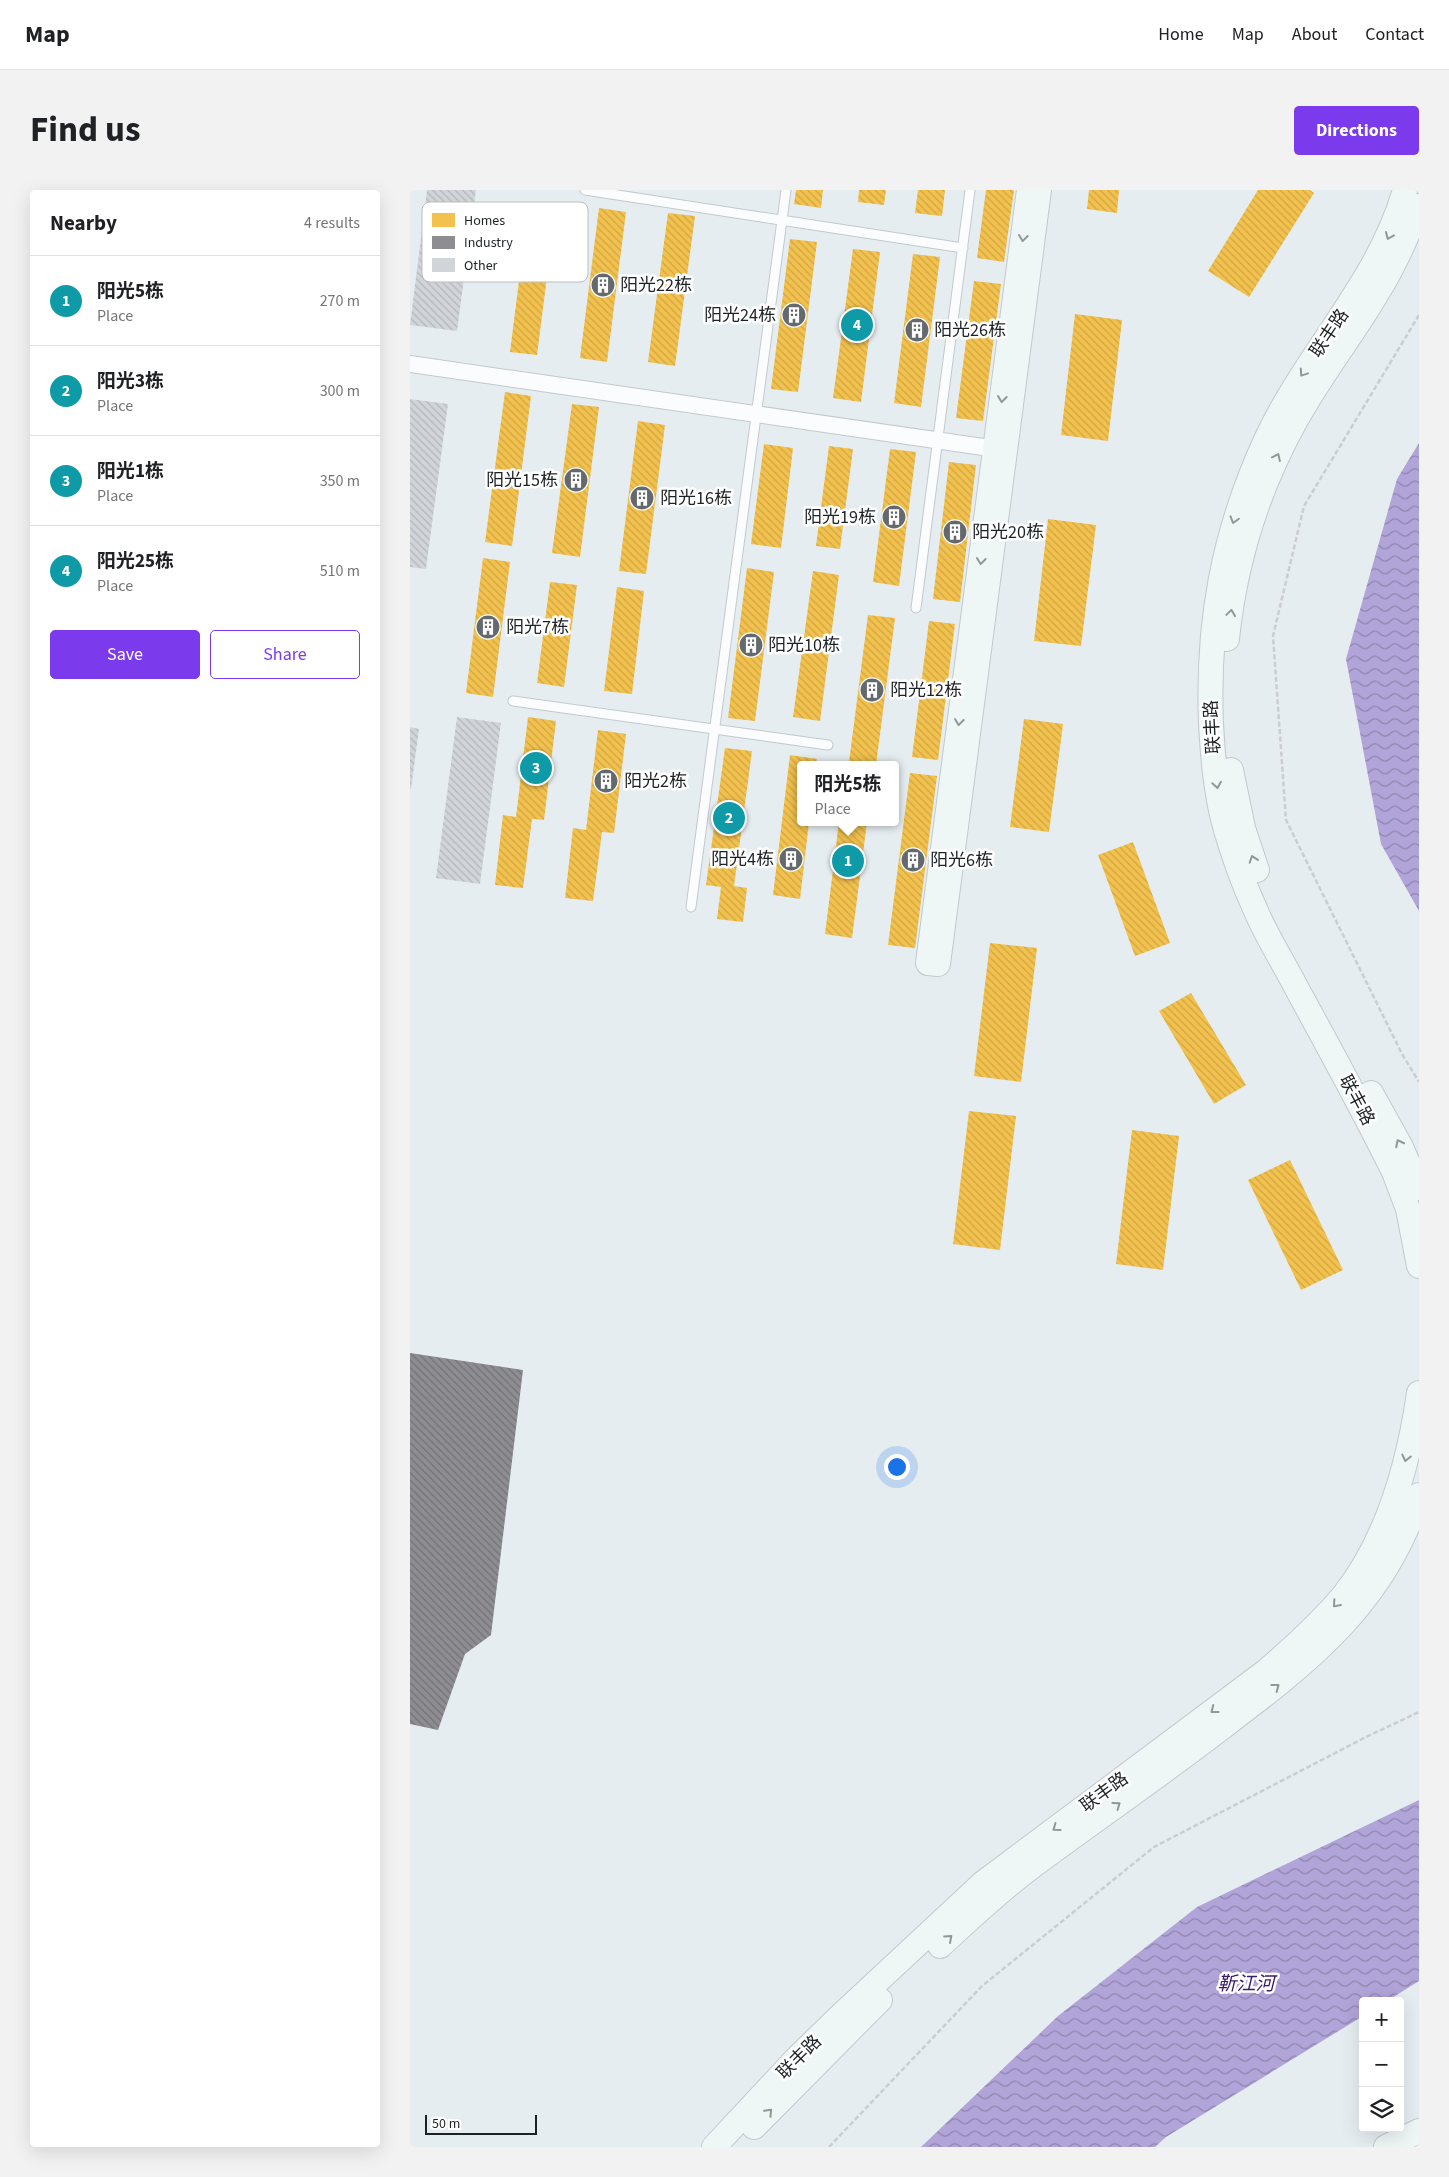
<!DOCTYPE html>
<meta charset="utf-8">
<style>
:root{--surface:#fff;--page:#f2f2f2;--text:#202124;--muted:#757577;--line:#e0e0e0;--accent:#7c3aed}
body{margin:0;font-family:"Source Sans 3","Noto Sans SC",sans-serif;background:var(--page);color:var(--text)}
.controls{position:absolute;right:15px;bottom:15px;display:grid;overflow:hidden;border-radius:5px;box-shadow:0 5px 20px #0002}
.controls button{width:45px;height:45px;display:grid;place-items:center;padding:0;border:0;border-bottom:1px solid var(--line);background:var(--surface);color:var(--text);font:25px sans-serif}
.scale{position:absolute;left:15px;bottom:12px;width:112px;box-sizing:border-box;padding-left:5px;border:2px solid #1d2224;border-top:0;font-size:14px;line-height:18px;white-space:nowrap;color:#1d2224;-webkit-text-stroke:4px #fff;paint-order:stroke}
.you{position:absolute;left:486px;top:1276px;width:18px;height:18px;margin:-12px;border:4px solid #fff;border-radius:50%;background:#1a73e8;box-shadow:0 0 0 8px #1a73e833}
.badge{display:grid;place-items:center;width:32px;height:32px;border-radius:50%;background:var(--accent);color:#fff;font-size:16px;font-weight:700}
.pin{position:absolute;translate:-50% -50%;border:2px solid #fff;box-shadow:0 1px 5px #0006}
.popup{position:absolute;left:387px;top:571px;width:102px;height:65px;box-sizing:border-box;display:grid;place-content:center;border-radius:5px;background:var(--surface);filter:drop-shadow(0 1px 4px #0005);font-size:16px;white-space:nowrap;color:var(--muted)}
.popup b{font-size:19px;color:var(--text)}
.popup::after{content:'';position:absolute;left:50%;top:100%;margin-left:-10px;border:10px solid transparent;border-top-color:var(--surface)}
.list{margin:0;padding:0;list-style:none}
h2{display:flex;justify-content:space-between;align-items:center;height:65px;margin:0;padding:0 20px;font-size:21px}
h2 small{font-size:16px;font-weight:400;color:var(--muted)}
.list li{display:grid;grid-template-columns:32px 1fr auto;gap:15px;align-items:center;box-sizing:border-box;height:90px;padding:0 20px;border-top:1px solid var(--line)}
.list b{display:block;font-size:19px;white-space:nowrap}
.list p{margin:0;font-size:16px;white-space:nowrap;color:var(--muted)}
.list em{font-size:16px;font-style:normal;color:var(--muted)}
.actions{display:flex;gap:10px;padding:15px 20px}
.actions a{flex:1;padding:11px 0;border:1px solid var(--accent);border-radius:5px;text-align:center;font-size:18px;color:var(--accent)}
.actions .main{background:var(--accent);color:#fff}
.icon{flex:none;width:28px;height:28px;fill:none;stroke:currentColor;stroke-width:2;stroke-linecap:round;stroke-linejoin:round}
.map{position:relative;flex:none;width:1009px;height:1957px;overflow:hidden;border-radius:5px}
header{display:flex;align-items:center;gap:30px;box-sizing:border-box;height:70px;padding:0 25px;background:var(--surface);border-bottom:1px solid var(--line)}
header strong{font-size:24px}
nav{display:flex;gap:28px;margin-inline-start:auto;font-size:18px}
.intro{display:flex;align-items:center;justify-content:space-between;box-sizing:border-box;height:120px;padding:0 30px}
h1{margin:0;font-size:35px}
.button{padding:12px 22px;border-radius:5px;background:var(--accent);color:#fff;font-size:18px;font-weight:700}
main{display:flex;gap:30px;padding:0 30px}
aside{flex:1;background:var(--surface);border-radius:5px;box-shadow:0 5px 20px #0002}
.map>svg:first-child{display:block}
</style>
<header>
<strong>Map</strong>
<nav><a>Home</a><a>Map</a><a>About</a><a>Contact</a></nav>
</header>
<div class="intro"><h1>Find us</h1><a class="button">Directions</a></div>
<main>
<aside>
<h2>Nearby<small>4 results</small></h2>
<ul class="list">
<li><span class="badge" style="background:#0f9aa8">1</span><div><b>阳光5栋</b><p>Place</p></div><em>270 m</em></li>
<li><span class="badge" style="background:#0f9aa8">2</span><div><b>阳光3栋</b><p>Place</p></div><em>300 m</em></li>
<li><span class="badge" style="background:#0f9aa8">3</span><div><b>阳光1栋</b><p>Place</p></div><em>350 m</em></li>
<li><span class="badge" style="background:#0f9aa8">4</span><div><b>阳光25栋</b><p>Place</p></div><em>510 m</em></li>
</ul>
<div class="actions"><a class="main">Save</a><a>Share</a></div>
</aside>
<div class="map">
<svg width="1009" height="1957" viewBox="0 0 1009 1957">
<defs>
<pattern id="water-waves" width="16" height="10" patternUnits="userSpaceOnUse" patternTransform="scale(1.25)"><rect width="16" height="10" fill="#b1a4d8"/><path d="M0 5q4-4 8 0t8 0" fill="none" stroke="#8f85af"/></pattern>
<pattern id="homes-back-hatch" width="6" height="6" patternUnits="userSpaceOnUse" patternTransform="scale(1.25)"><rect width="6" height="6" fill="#f2c14e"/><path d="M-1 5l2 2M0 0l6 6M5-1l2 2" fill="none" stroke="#cfa644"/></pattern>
<pattern id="industry-back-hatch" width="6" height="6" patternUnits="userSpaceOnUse" patternTransform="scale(1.25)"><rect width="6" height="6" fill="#8d8d92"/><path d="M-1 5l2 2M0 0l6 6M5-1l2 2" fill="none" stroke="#737377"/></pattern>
<pattern id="building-back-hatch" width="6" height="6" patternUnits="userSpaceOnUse" patternTransform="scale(1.25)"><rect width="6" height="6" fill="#d1d5d9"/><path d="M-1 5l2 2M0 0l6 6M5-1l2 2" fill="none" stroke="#b3b7ba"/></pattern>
</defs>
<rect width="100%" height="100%" fill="#e6edf1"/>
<path fill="url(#water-waves)" d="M1009,253v468l-38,-67 -35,-185 51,-180z
M1009,1610v181l-32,20h-24v15l-197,121 -11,10h-234l137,-131 139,-109z"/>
<path fill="url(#homes-back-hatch)" d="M386,0h27l-2,18 -27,-4z
M449,0h27l-2,15 -26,-3z
M508,0h27l-3,26 -27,-3z
M576,0h28l-10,72 -27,-4z
M679,0h30l-2,23 -30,-4z
M848,0h52l4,3 -65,104 -41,-26z
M119,12l27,4 -19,149 -27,-3z
M189,18l27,4 -19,150 -27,-4z
M258,23l27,3 -20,150 -27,-4z
M380,49l27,3 -19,150 -27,-3z
M443,59l27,3 -19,150 -28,-4z
M503,64l27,3 -19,150 -27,-4z
M564,91l27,3 -18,137 -27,-3z
M665,124l47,6 -14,121 -47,-6z
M95,202l26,4 -19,150 -27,-4z
M162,214l27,3 -19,150 -28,-4z
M228,231l27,4 -19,149 -27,-3z
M354,254l29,4 -12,100 -30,-4z
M419,256l24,3 -13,100 -24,-3z
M480,259l26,3 -17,134 -26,-4z
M539,272l27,3 -16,137 -27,-3z
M638,329l48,6 -15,121 -47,-5z
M73,368l27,4 -17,135 -27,-4z
M337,378l27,4 -19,149 -27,-3z
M403,381l26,4 -19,146 -27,-4z
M140,392l27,3 -13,102 -27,-4z
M207,397l27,4 -12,103 -28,-3z
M458,425l27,3 -19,147 -27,-3z
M519,431l26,3 -17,136 -26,-3z
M118,527l28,4 -12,99 -12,-1 -9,69 -28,-3 8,-70 13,2z
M614,529l39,5 -14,108 -39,-5z
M188,540l28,4 -12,99 -12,-1 -9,69 -28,-3 8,-70 13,2z
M315,558l27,3 -18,135 13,2 -4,34 -26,-3 4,-32 -15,-2z
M380,565l27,4 -1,6h-16v57h9l-9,77 -27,-4z
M500,583l27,3 -22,172 -27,-3z
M429,632h28l-15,116 -27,-4z
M723,652l37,101 -35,13 -37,-101z
M580,753l47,5 -16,134 -47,-6z
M781,803l55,92 -32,19 -55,-93z
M559,921l47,5 -16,134 -47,-6z
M722,940l47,6 -16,134 -47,-6z
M880,970l53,110 -42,20 -53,-110z"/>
<path fill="url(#industry-back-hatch)" d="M0,1163l113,17 -32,265 -26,19 -27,76 -28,-6z"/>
<path fill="url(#building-back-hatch)" d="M17,0h49l-19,141 -47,-6z
M0,209l38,5 -22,165 -16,-2z
M47,527l44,6 -21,161 -44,-6z
M0,537l9,2 -8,60h-1z"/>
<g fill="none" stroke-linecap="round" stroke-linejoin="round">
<defs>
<path id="lane" d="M175,0l378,58
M506,418l54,-418
M103,511l315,44
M281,717l95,-717"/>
<path id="street" d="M0,174l594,86"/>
<path id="secondary" d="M619,0l-101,773 10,1 101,-774
M995,0c-27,94 -100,164 -140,252 -42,92 -58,181 -54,282 2,35 5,72 15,106 8,27 18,55 30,81 11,26 27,51 40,76 33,61 67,122 98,185l14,37 11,57
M817,449c8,-77 31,-151 69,-219 24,-44 55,-83 80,-125 18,-28 31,-58 43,-89
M821,580l12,58 14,42
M961,903l29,52 19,43
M530,1756c31,-28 61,-57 94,-81 62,-46 125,-89 186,-136 87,-66 165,-125 199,-234
M344,1937l126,-127
M304,1957l82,-88 42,-41 145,-135 282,-211c28,-24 55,-48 79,-77 44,-56 65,-133 75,-202
M976,1957l33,-16"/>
</defs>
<use href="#lane" stroke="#c3c9cc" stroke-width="11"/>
<use href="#street" stroke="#c3c9cc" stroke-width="18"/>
<use href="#secondary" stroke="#c3c9cc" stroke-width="26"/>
<path stroke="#cbcdcf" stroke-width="2.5" stroke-dasharray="5 2.5" stroke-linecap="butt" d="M1009,125l-115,191 -31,130 13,184 116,234 17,28
M419,1957l153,-161 172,-139 212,-110 53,-25"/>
<use href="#lane" stroke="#fbfcfd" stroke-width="9"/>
<use href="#street" stroke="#fbfcfd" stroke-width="16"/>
<use href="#secondary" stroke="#eff6f6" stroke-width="24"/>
</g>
<defs><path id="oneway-chevron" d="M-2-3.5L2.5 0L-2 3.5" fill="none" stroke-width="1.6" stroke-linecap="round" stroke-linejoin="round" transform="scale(1.25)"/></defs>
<g stroke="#909798">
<use href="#oneway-chevron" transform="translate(979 46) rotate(113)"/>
<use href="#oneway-chevron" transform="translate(613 48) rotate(97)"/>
<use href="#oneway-chevron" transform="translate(893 183) rotate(124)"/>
<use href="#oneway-chevron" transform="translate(592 209) rotate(97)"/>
<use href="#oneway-chevron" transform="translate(867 267) rotate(-65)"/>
<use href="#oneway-chevron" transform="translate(824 330) rotate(106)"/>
<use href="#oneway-chevron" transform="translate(571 371) rotate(97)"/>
<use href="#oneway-chevron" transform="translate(821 423) rotate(-82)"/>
<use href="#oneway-chevron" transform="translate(549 532) rotate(97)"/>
<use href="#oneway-chevron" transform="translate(807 595) rotate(81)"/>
<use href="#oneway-chevron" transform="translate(843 669) rotate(-109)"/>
<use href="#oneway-chevron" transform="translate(989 953) rotate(-117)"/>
<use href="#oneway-chevron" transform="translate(996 1268) rotate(103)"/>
<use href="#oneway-chevron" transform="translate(926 1414) rotate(131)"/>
<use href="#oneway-chevron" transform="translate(866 1497) rotate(-37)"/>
<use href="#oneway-chevron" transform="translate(804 1520) rotate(142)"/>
<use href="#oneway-chevron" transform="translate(707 1615) rotate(-36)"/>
<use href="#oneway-chevron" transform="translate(646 1638) rotate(144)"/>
<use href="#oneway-chevron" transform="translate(539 1748) rotate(-42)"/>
<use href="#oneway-chevron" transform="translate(359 1922) rotate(-46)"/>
</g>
<defs>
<symbol id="building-disc" viewBox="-11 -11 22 22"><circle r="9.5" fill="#63696c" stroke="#fff"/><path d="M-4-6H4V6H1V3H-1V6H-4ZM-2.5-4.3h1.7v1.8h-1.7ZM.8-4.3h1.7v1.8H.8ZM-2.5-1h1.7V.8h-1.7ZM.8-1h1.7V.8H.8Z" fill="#fff"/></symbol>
</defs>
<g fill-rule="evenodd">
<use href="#building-disc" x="179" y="81" width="28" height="28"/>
<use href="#building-disc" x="370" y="111" width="28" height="28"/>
<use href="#building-disc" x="493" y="126" width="28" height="28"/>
<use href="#building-disc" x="152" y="276" width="28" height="28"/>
<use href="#building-disc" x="218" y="294" width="28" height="28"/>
<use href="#building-disc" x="470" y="313" width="28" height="28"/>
<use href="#building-disc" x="531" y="328" width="28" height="28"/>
<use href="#building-disc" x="64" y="423" width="28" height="28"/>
<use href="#building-disc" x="327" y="441" width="28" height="28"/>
<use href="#building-disc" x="448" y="486" width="28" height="28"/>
<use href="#building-disc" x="182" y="577" width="28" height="28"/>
<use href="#building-disc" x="367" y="655" width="28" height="28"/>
<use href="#building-disc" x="489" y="656" width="28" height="28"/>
</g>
<g text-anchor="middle" stroke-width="5" stroke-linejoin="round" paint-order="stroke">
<g font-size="18" fill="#1d2224" stroke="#fff" text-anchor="start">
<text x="210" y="101">阳光22栋</text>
<text x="366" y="131" text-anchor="end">阳光24栋</text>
<text x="524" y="146">阳光26栋</text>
<text x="148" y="296" text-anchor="end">阳光15栋</text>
<text x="250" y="314">阳光16栋</text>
<text x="466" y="333" text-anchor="end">阳光19栋</text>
<text x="562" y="348">阳光20栋</text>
<text x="96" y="443">阳光7栋</text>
<text x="358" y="461">阳光10栋</text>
<text x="480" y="506">阳光12栋</text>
<text x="214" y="597">阳光2栋</text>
<text x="364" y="675" text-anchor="end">阳光4栋</text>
<text x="520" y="676">阳光6栋</text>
</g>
<g font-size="18" fill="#1d2224" stroke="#fff">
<text transform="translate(919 143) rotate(-56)" y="6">联丰路</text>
<text transform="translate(802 537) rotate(-93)" y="6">联丰路</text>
<text transform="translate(947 910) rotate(62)" y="6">联丰路</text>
<text transform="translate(694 1602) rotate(-36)" y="6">联丰路</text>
<text transform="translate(389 1867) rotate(-45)" y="6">联丰路</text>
</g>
<g font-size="19" font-style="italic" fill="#3a166c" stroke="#fff">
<text x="836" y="1800">靳江河</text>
</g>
</g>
<rect x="12" y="12" width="166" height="80" rx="8" fill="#fff" stroke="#bbbdbd" stroke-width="1"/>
<rect x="22" y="23" width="23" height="14" fill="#f2c14e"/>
<rect x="22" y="46" width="23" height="13" fill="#8d8d92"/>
<rect x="22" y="68" width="23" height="14" fill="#d1d5d9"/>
<g font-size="14" fill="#1d2224">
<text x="54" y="35">Homes</text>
<text x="54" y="57">Industry</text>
<text x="54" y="80">Other</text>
</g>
</svg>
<div class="controls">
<button>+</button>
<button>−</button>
<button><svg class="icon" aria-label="layers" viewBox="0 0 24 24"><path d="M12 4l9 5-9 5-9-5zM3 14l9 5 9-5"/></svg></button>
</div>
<div class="scale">50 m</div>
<div class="you"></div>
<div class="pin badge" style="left:438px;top:671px;background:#0f9aa8">1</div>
<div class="popup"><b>阳光5栋</b>Place</div>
<div class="pin badge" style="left:319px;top:628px;background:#0f9aa8">2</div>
<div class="pin badge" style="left:126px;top:578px;background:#0f9aa8">3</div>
<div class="pin badge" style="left:447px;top:135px;background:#0f9aa8">4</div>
</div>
</main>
